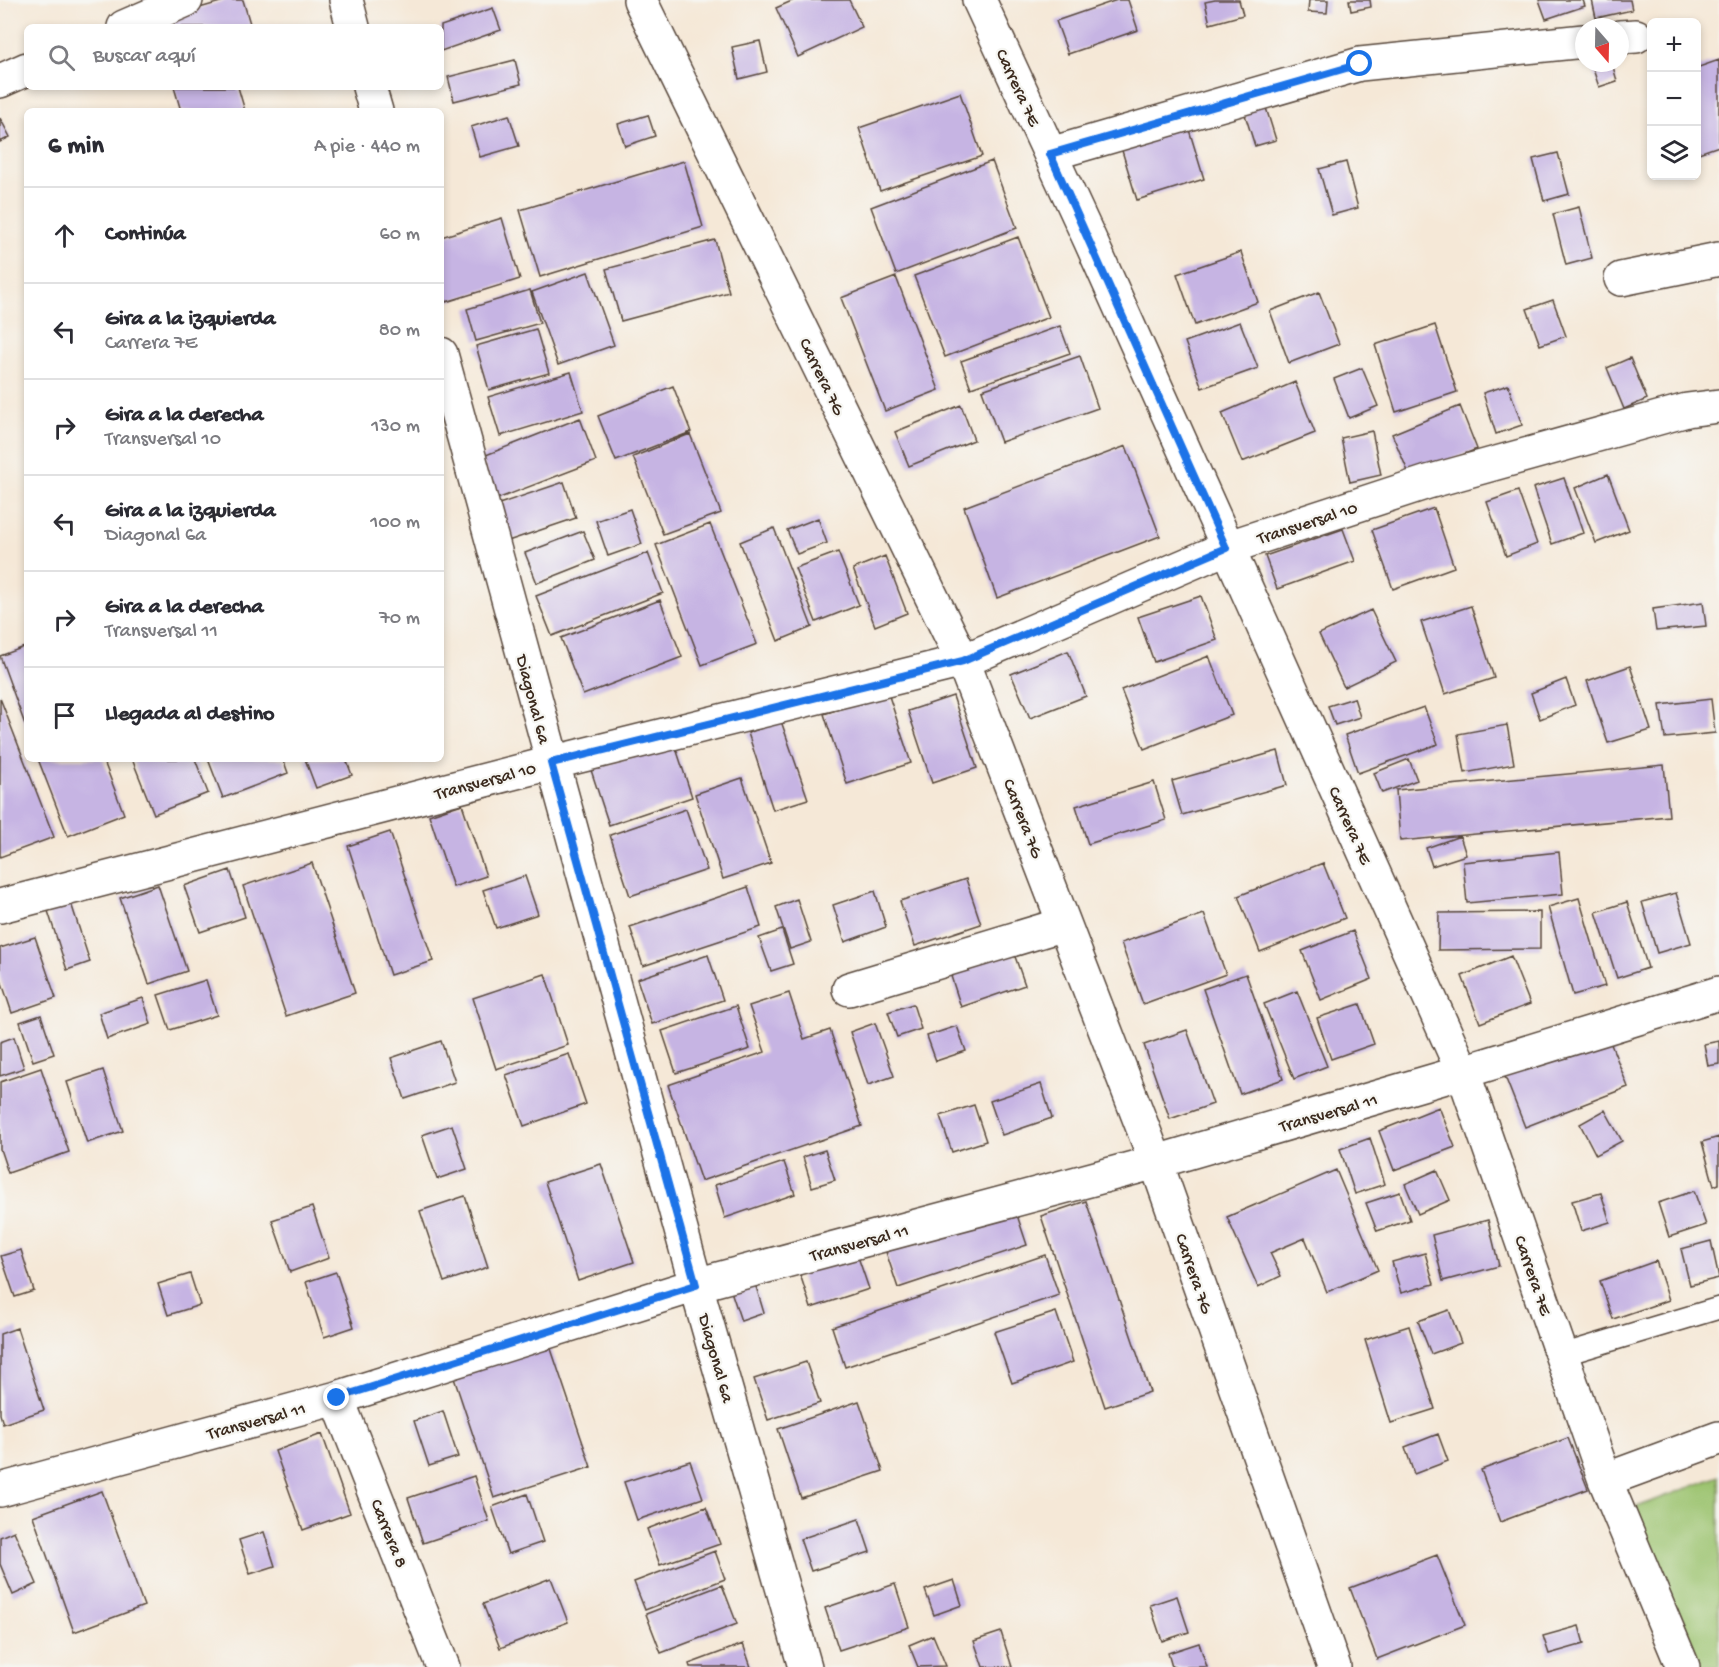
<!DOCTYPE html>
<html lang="es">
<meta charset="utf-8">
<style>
:root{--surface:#fff;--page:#f2f2f3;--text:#2b2b33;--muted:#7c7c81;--line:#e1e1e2}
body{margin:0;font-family:"Gochi Hand",sans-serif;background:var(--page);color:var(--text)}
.controls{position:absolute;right:18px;top:18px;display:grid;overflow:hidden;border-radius:9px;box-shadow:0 3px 9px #0003}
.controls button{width:54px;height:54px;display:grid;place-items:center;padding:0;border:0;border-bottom:2px solid var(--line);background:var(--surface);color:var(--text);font:30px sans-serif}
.compass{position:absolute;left:1575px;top:18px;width:54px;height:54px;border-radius:50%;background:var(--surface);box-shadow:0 3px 9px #0003;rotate:160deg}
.stop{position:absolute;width:18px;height:18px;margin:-14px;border:4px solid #1a73e8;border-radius:50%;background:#fff}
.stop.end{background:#1a73e8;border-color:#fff;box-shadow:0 2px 6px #0008}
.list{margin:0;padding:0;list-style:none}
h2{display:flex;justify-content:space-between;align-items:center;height:78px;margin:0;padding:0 24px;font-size:26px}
h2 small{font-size:20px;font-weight:400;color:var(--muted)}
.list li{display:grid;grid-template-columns:39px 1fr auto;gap:18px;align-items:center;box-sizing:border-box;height:96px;padding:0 24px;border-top:2px solid var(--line)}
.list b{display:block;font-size:22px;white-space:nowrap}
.list p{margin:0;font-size:20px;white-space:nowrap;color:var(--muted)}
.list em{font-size:20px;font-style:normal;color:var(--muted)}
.icon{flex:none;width:33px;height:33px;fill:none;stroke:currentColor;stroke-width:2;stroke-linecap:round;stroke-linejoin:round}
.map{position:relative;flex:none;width:1719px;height:1667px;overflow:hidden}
.search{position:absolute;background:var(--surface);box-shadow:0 3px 9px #0003;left:24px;top:24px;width:420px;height:66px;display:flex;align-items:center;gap:15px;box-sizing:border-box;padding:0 21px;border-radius:9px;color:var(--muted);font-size:22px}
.panel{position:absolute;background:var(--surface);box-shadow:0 3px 9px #0003;left:24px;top:108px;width:420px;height:654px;border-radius:9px}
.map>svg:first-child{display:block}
</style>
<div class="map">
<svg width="1719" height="1667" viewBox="0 0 1719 1667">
<rect width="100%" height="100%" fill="#f6f6f2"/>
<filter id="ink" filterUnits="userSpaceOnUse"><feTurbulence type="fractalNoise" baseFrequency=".0167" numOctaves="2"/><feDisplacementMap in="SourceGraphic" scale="12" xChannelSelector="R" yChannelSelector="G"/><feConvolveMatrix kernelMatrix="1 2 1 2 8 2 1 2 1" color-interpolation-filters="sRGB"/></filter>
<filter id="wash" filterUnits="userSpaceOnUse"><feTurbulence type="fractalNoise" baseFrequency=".008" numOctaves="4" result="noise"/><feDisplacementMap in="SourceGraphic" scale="24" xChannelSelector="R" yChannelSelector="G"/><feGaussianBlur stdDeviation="1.35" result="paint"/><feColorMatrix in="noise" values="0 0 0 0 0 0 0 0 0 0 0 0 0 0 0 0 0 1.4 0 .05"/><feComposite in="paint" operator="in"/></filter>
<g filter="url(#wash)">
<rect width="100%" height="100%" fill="#f5e8d7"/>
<path fill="#9bc36e" stroke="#6b7646" stroke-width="1.5" d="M1719,1476v191h-25l-65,-157z"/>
<g id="blocks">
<path fill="#c6b4e3" d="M227,0h16l8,27h-95l-1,-6z
M794,0h55l13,27 -64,30 -22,-49z
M1117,0h11l10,30 -70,24 -12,-33z
M1215,0h24l4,15 -33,9 -5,-22z
M1309,0h19l-1,13 -19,-1z
M1349,0h21l1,7 -20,4z
M1539,0h44l2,6 -39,13z
M1592,0h38l2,10 -36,8z
M493,8l8,22 -60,21v-25z
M760,41l7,31 -28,7 -7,-32z
M515,60l6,24 -67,17 -6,-24z
M1719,60v86l-23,8v-86z
M1591,63h21l5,18 -18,6z
M174,87h64l7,24h-64z
M960,93l22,63 -102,35 -21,-63z
M1262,95l14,45 -21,6 -14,-44z
M509,115l10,31 -39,11 -9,-30z
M648,115l7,21 -30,10 -7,-22z
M0,118l10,19 -10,5z
M1187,123l17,56 -67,21 -17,-56z
M1558,153l11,41 -25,7 -11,-42z
M684,161l19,66 -163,50 -20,-67z
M992,161l25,67 -121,46 -25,-67z
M1346,162l12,46 -26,7 -13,-46z
M1579,207l13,51 -26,7 -13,-51z
M502,218l18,61 -74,23 -5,-17v-48z
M1018,237l31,80 -104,40 -31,-81z
M715,240l14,52 -108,29 -15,-52z
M1241,252l17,50 -63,23 -18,-51z
M588,272l26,73 -56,20 -26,-73z
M896,277l43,113 -54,21 -44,-113z
M530,290l10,33 -64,18 -9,-32z
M1319,292l20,52 -50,19 -19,-52z
M1553,300l13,36 -26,9 -13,-36z
M1240,322l18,46 -56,20 -17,-46z
M1435,325l22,67 -61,20 -21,-67z
M1060,326l10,27 -99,35 -10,-27z
M536,329l13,44 -60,17 -13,-44z
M1080,356l18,52 -97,34 -19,-52z
M1630,358l17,41 -23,10 -17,-41z
M1362,368l16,38 -29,12 -15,-39z
M571,372l12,39 -83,25 -12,-39z
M1295,382l20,51 -73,29 -20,-49z
M1508,385l14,40 -26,9 -13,-41z
M673,386l18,46 -75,29 -18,-45z
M961,405l13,35 -65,26 -14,-34z
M1460,406l17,43 -67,27 -18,-42z
M580,418l16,43 -99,38 -16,-42z
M1372,431l9,44 -31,7 -9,-44z
M690,434l31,79 -58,21 -30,-77z
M1126,446l34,90 -163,62 -33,-91z
M1608,474l21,56 -33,13 -21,-55z
M1564,478l19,55 -31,11 -19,-56z
M564,482l12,36 -68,23 -12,-36z
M1518,491l19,53 -31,12 -19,-54z
M1434,508l20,59 -61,22 -21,-59z
M630,509l12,35 -34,12 -12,-35z
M818,518l9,25 -30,11 -10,-24z
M710,524l47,120 -55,21 -46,-120z
M774,528l38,99 -34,14 -38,-99z
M1343,529l12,32 -78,28 -12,-33z
M583,531l12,29 -58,23 -12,-30z
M838,552l21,53 -43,17 -21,-54z
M648,553l15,40 -111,43 -16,-40z
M885,556l22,57 -32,13 -22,-57z
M1201,596l16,44 -63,22 -16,-45z
M660,600l22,57 -99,38 -22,-57z
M1703,602l3,24 -50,5 -3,-22z
M1471,606l23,72 -49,16 -24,-72z
M1371,610l25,52 -52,25 -25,-53z
M27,646v84l-27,-74z
M1068,651l18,45 -56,22 -19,-44z
M1209,656l23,59 -88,34 -23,-59z
M1630,666l21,64 -43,13 -21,-62z
M1566,679l9,26 -35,14 -9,-26z
M888,693l23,70 -64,21 -23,-70z
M953,696l24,72 -45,15 -24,-72z
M0,698l54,139 -54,20z
M1354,698l6,19 -25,8 -7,-19z
M1711,699l4,34 -50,5 -5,-33z
M1424,707l14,37 -80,29 -13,-38z
M781,721l27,78 -35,11 -25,-77z
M1507,725l7,39 -49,9 -7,-39z
M674,742l18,55 -83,28 -18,-55z
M1278,751l9,34 -105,30 -10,-34z
M38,759h65l21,55 -56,22z
M132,759h63l13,34 -54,21z
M208,759h75l5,14 -65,25z
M305,759h41l6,16 -36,13z
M1409,759l8,21 -35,13 -8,-20z
M1664,765l5,51 -269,25 -4,-51z
M742,778l29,85 -48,16 -28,-85z
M1154,782l12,38 -78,24 -12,-38z
M462,804l24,72 -33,11 -24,-72z
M686,809l21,61 -77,26 -20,-61z
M390,832l43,129 -43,14 -42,-129z
M1460,836l6,19 -34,11 -6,-18z
M1559,852l4,42 -96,9 -4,-41z
M312,863l43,130 -69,23 -43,-130z
M1323,863l22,55 -85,34 -22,-56z
M230,870l15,47 -45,15 -16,-46z
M525,876l13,38 -42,14 -13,-38z
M966,879l15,45 -66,22 -15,-45z
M158,885l29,86 -38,13 -29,-86z
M748,887l13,40 -118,39 -13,-39z
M875,891l11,36 -41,15 -12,-37z
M1676,893l15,50 -34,10 -15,-51z
M1579,898l26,88 -32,9 -25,-88z
M797,899l14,43 -21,7 -14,-42z
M1627,902l21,66 -31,10 -21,-66z
M71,903l19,59 -23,8 -19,-59z
M1540,912v37l-102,1 1,-37z
M1204,914l22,60 -83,30 -22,-61z
M782,930l11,34 -22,7 -12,-33z
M1353,931l19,48 -51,21 -19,-49z
M35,937l21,61 -44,15 -12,-36v-29z
M1012,948l13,37 -64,22 -12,-37z
M708,955l15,45 -71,24 -15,-45z
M1511,956l19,48 -50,19 -18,-47z
M545,974l23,71 -72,24 -23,-71z
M1246,974l37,105 -43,15 -37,-105z
M206,980l11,35 -47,15 -12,-35z
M1297,991l30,75 -33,13 -30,-75z
M789,993l15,46 26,-9 32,96 -161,55 -33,-96 97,-33 -16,-46z
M143,998l8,26 -44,15 -8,-26z
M913,1004l8,25 -24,8 -9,-25z
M1360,1004l14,40 -43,15 -14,-41z
M736,1006l14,43 -74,24 -14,-42z
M41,1015l13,39 -21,7 -13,-39z
M875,1023l19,53 -26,9 -18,-53z
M957,1026l9,25 -30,10 -9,-25z
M1187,1030l26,74 -43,15 -26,-74z
M1607,1034l21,53 -103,40 -21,-53z
M14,1037l10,31 -24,8v-34z
M441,1041l14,41 -50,17 -14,-41z
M1719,1041v23l-11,2 -4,-22z
M569,1054l17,50 -62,22 -18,-51z
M41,1068l28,84 -61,21 -8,-24v-67z
M103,1070l20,61 -36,12 -20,-61z
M1041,1084l11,34 -50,17 -12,-34z
M974,1105l12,36 -34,11 -12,-36z
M1439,1107l16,40 -61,23 -15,-39z
M1605,1110l17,31 -26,14 -16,-31z
M452,1125l15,44 -30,10 -15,-44z
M1719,1137v47l-5,2 -12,-44z
M1370,1138l15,46 -30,10 -15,-45z
M825,1150l10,30 -23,7 -9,-30z
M784,1162l11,32 -70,24 -10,-33z
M601,1164l33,98 -56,19 -33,-99z
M1336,1170l42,100 -51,22 -22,-54 -35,15 11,23 -23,11 -31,-70z
M1437,1170l13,30 -32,14 -13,-30z
M1694,1191l12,34 -37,12 -11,-34z
M1400,1192l10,28 -33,11 -11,-28z
M1601,1193l9,29 -29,9 -9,-30z
M465,1196l23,71 -44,15 -24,-71z
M1086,1201l64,191 -45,15 -64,-191z
M312,1207l17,51 -39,14 -18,-52z
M1015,1209l12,36 -129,43 -12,-36z
M1488,1220l11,46 -56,15 -11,-46z
M1711,1241l8,37 -29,7 -9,-36z
M855,1248l14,41 -58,19 -13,-40z
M21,1250l13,41 -19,6 -14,-41z
M1425,1253l9,31 -33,9 -9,-31z
M1045,1255l14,40 -214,72 -13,-40z
M1656,1261l13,39 -56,19 -13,-38z
M336,1272l18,55 -30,10 -18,-55z
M190,1274l10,31 -32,10 -10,-31z
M754,1280l10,33 -23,8 -11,-33z
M1449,1310l12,33 -30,11 -13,-33z
M1056,1312l17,50 -61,21 -18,-51z
M1409,1326l26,83 -44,14 -26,-83z
M17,1328l27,82 -41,14 -3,-10v-80z
M548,1340l43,127 -97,31 -42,-126z
M806,1362l14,41 -52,17 -14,-41z
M859,1401l24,70 -82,27 -23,-69z
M443,1411l15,46 -29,9 -15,-45z
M322,1434l28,79 -47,17 -28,-79z
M1438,1434l10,27 -34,13 -9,-27z
M1568,1438l20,51 -88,33 -19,-52z
M690,1461l13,37 -66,22 -13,-38z
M474,1476l15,45 -66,22 -15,-45z
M102,1491l42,115 -70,26 -41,-116z
M527,1494l16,48 -35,12 -16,-47z
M706,1507l14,37 -60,21 -13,-36z
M859,1519l11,33 -59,19 -11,-32z
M14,1531l23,53 -24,11 -13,-31v-27z
M264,1532l11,34 -25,8 -11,-34z
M715,1551l10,28 -80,31 -11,-28z
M1437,1555l28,70 -88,34 -27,-71z
M551,1578l17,44 -68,26 -17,-44z
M954,1580l8,25 -28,10 -9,-25z
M895,1584l14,43 -70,23 -14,-42z
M722,1585l15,39 -76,29 -15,-39z
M1177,1596l12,36 -27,9 -12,-36z
M1579,1626l5,18 -35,10 -6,-18z
M1001,1632l11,35h-29l-9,-26z
M933,1635l13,31 -28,1 -9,-22z
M1199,1643l8,24h-35l-4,-14z
M743,1644l8,23h-61l-1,-3z"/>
</g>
</g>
<g filter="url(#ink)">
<use href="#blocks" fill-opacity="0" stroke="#57463a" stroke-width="1.5"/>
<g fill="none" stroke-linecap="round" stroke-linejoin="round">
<defs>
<path id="lane" d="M1562,1355l157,-47"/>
<path id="street" d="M346,0l7,27
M640,0l323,661 193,501 178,505
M979,0l111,240 373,832 142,408 78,187
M124,27l62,-27
M1620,37l16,-1
M0,81l27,-12
M369,87l7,24
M1050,154l310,-90 224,-23
M1621,279l98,-20
M441,354l255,931 109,382
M0,906l551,-143 412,-102 263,-113 202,-66 259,-72 32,-4
M849,989l215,-65
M337,1398l106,269
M1605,1480l114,-42
M0,1490l337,-92 359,-113 460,-123 307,-90 256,-79"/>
</defs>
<use href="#lane" stroke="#57463a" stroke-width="24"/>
<use href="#street" stroke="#57463a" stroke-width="36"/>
<use href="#lane" stroke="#fff" stroke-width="21"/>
<use href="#street" stroke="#fff" stroke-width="33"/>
</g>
</g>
<g fill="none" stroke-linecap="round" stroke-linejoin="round" filter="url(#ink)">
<path stroke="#1a73e8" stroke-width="8" d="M337,1398l359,-113 -145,-522 412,-102 263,-113 -176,-394 310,-90"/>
</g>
<g text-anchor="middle" stroke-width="4.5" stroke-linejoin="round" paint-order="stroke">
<g font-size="18" fill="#3b2a1e" stroke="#f6f6f2">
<text transform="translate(1019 87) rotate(65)" y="6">Carrera 7E</text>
<text transform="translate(823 376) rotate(64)" y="6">Carrera 7G</text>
<text transform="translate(1307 522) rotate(-18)" y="6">Transversal 10</text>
<text transform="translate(534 699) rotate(75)" y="6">Diagonal 6a</text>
<text transform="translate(485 780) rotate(-15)" y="6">Transversal 10</text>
<text transform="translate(1024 818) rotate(69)" y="6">Carrera 7G</text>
<text transform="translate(1351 825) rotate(66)" y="6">Carrera 7E</text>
<text transform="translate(1328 1112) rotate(-16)" y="6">Transversal 11</text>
<text transform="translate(859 1242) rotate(-15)" y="6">Transversal 11</text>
<text transform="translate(1195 1273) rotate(71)" y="6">Carrera 7G</text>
<text transform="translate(1534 1275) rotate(71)" y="6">Carrera 7E</text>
<text transform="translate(717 1358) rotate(74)" y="6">Diagonal 6a</text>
<text transform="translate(256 1420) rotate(-15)" y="6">Transversal 11</text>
<text transform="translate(390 1533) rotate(68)" y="6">Carrera 8</text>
</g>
</g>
</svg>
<div class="controls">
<button>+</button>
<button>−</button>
<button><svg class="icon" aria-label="layers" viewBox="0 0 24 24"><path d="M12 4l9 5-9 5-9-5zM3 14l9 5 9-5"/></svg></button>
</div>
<svg class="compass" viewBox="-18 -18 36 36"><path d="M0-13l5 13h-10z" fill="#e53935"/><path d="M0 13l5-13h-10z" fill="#7c7c81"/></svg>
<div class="stop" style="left:1360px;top:64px"></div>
<div class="stop end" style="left:337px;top:1398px"></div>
<div class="search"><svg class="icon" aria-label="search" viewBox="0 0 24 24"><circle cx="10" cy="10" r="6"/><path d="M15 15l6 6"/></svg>Buscar aquí</div>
<section class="panel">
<h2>6 min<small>A pie · 440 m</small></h2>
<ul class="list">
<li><svg class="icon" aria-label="ahead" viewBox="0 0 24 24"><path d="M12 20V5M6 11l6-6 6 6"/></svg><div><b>Continúa</b></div><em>60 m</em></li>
<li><svg class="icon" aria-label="left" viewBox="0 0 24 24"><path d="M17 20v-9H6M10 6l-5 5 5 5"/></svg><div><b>Gira a la izquierda</b><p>Carrera 7E</p></div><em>80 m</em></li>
<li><svg class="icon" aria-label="right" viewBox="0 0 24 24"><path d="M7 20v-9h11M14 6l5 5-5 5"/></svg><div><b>Gira a la derecha</b><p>Transversal 10</p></div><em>130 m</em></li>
<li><svg class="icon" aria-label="left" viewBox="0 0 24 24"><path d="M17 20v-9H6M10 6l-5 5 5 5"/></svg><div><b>Gira a la izquierda</b><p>Diagonal 6a</p></div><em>100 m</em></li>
<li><svg class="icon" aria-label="right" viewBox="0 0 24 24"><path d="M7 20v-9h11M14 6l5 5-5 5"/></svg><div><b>Gira a la derecha</b><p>Transversal 11</p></div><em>70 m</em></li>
<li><svg class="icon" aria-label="arrive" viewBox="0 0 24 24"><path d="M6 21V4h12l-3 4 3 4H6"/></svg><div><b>Llegada al destino</b></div></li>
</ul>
</section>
</div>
